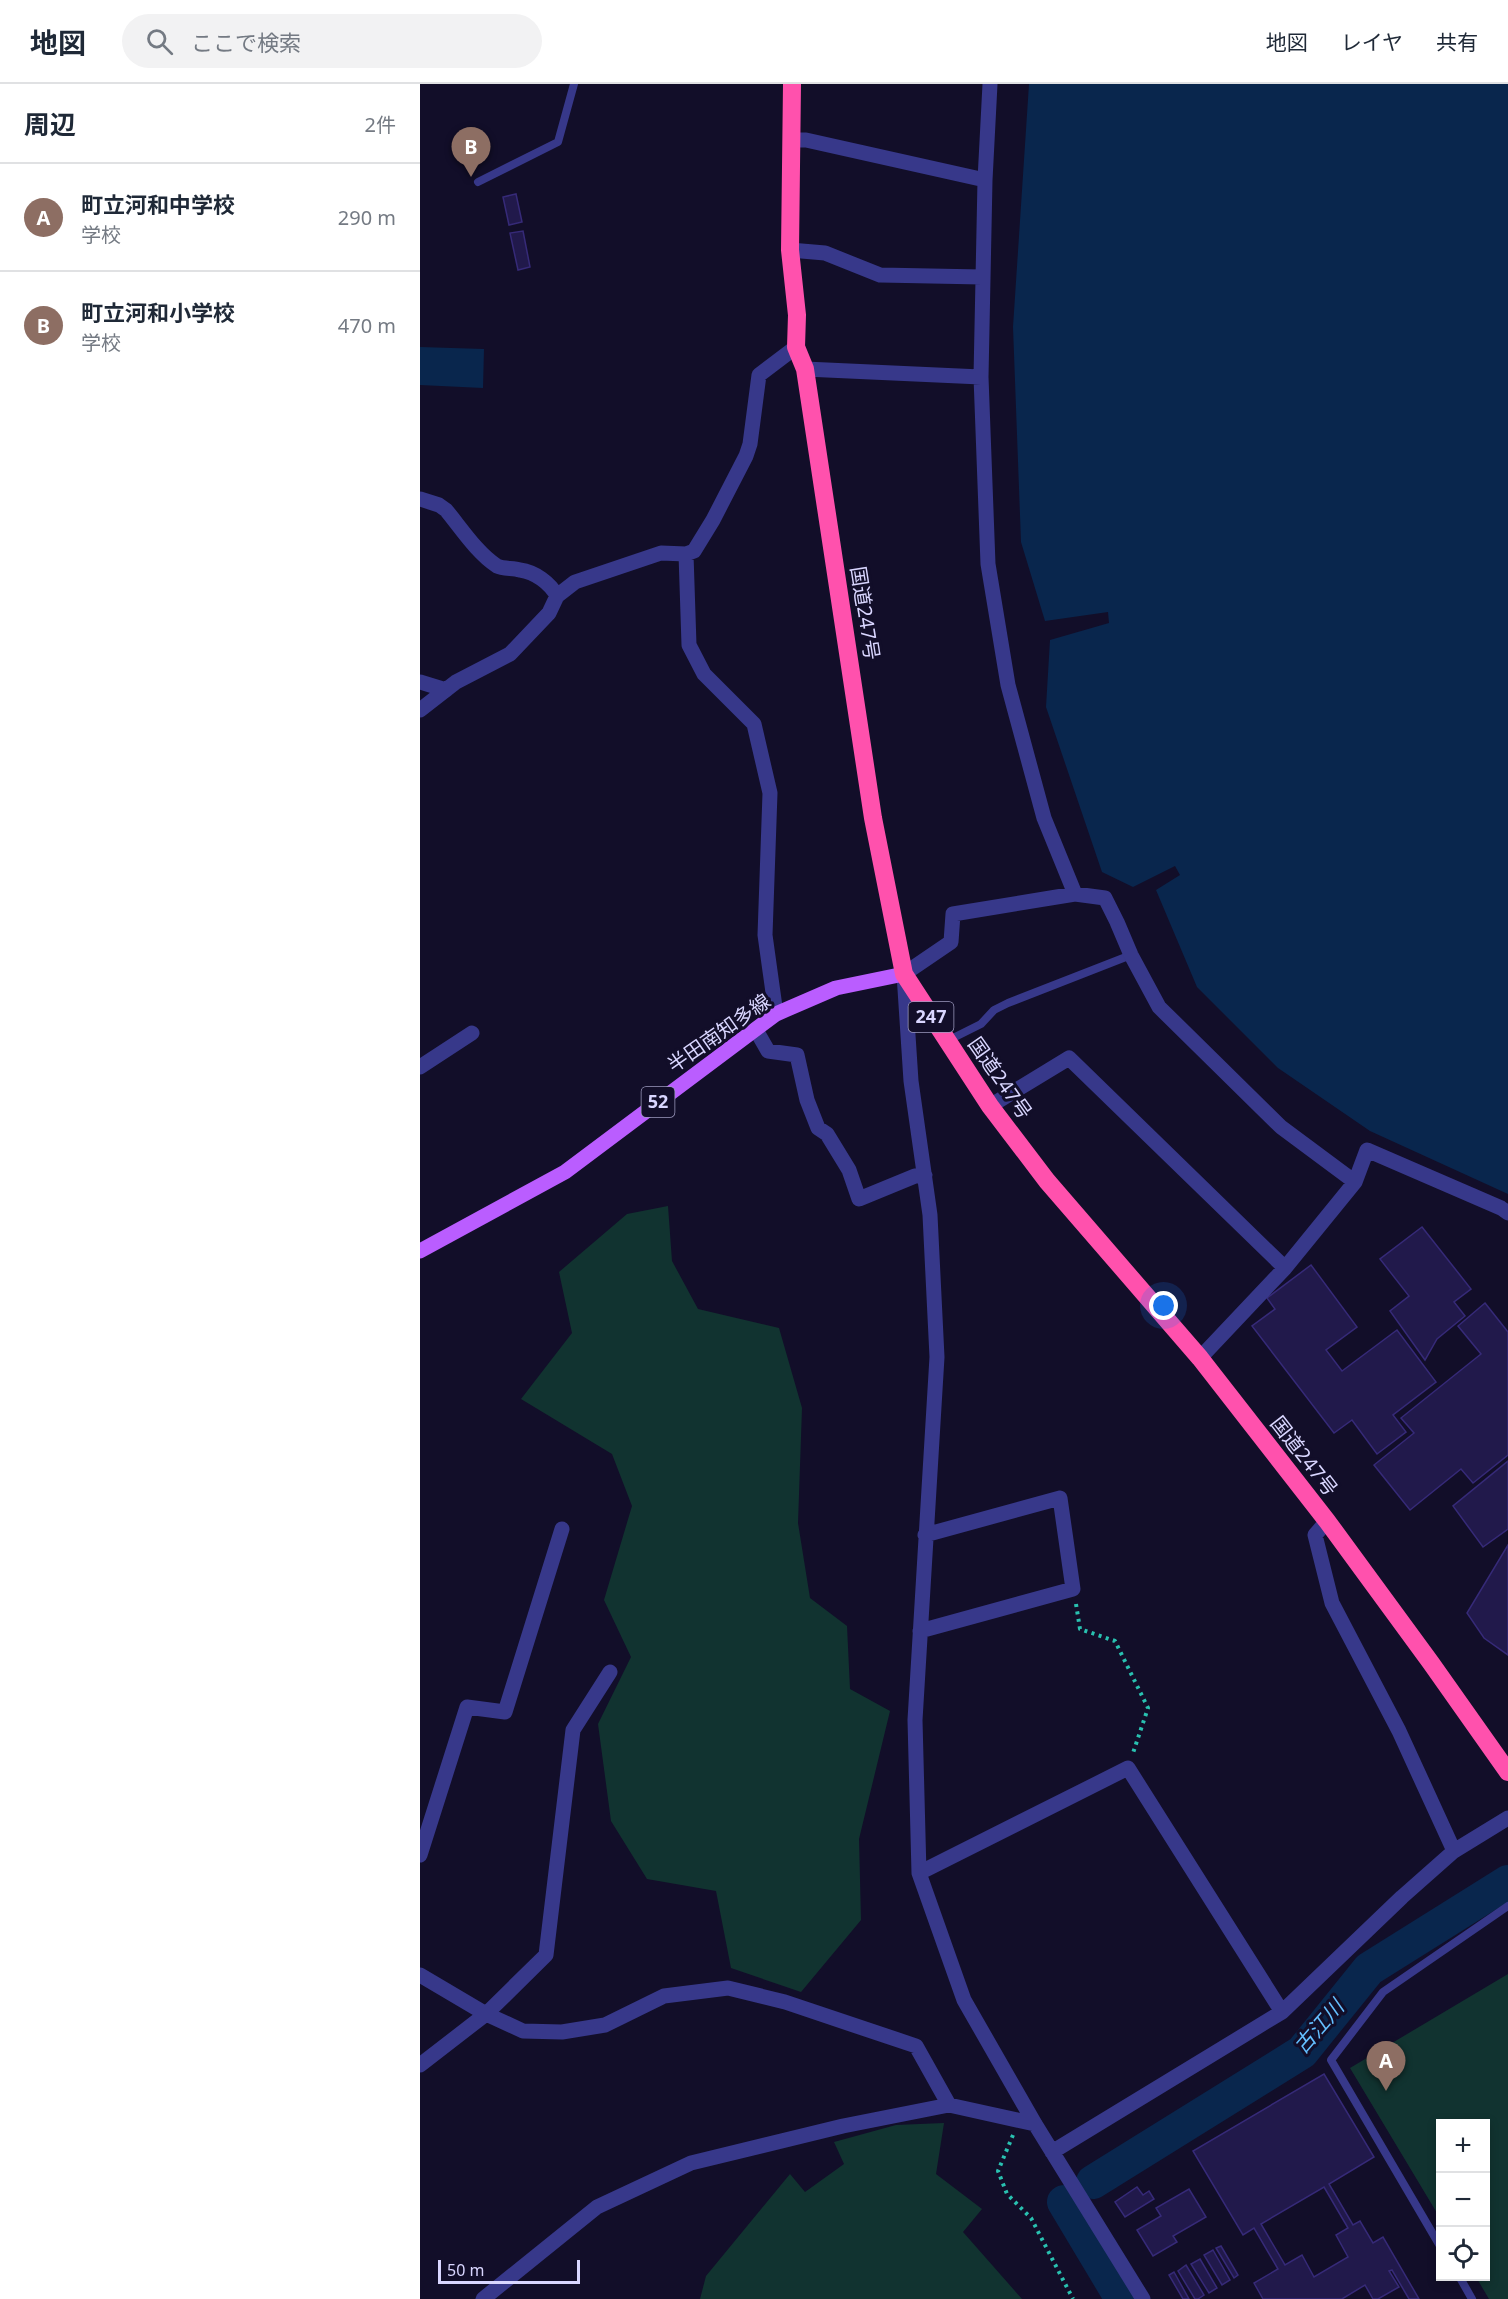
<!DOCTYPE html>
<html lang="ja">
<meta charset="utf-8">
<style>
:root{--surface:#fff;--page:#f2f2f3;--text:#1f2937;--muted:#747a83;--line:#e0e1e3;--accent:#128491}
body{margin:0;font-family:"Noto Sans","Noto Sans JP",sans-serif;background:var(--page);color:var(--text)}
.controls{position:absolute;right:18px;bottom:18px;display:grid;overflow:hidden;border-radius:0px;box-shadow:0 3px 9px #0003}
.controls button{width:54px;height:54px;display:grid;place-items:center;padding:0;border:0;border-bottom:2px solid var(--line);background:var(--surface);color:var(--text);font:30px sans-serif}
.scale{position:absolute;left:18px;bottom:15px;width:142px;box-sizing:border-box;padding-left:6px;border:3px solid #d9d6ff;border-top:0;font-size:16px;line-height:21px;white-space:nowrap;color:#d9d6ff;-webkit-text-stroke:4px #120e29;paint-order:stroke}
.you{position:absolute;left:744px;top:1222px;width:21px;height:21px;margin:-15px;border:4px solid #fff;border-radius:50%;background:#1a73e8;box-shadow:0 0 0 9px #1a73e833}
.badge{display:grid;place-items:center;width:39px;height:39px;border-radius:50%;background:var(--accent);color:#fff;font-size:20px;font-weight:700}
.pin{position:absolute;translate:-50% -50px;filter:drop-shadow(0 2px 3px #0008)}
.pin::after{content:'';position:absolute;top:32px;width:21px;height:18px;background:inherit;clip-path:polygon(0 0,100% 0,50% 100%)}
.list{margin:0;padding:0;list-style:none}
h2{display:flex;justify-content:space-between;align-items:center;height:78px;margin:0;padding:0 24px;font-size:26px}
h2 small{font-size:20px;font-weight:400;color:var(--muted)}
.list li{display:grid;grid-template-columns:39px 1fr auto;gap:18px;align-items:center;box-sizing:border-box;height:108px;padding:0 24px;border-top:2px solid var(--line)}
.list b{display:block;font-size:22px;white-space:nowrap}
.list p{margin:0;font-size:20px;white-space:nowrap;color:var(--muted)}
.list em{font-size:20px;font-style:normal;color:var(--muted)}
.icon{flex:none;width:33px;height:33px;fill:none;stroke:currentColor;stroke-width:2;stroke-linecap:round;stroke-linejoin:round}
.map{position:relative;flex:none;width:1088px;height:2215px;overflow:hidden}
header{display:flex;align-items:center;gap:36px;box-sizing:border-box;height:84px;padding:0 30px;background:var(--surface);border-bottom:2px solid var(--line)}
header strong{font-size:28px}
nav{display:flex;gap:33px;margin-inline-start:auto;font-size:21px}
.search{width:420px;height:54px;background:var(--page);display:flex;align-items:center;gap:15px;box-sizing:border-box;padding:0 21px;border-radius:33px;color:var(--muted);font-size:22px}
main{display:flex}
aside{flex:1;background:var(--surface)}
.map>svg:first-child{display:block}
</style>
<header>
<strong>地図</strong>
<div class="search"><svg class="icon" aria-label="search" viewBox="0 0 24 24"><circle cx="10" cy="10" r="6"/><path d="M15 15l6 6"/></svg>ここで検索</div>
<nav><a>地図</a><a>レイヤ</a><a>共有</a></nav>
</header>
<main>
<aside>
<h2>周辺<small>2件</small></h2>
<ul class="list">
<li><span class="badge" style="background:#8d6e63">A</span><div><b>町立河和中学校</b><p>学校</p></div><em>290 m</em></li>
<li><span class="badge" style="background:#8d6e63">B</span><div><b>町立河和小学校</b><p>学校</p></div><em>470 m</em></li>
</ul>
</aside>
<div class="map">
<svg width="1088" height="2215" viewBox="0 0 1088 2215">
<rect width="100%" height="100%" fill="#120e29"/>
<path fill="#113330" d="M248,1122l4,55 26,48 81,19 23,80 -4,115 12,75 37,28 3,63 40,22 -31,128 2,81 -60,72 -70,-24 -15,-77 -69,-12 -36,-58 -13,-97 33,-67 -27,-57 28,-94 -20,-52 -91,-55 51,-66 -13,-61 68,-58z
M1088,1890v325h-19l-13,-22 10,-1v-152h-46v94l-90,-150z
M524,2039l-8,51 46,35 -19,23 59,67h-322l6,-23 84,-102 15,18 39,-28 -10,-22 62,-17z"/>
<path fill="#09264d" d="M609,0h479v1110l-138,-63 -92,-63 -81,-81 -41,-97 24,-15 -5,-9 -42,21 -31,-15 -56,-165 4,-67 59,-17 -1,-11 -63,9 -24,-79 -8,-215z
M0,263l64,2 -1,39 -63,-3z"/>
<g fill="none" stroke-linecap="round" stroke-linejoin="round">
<path stroke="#09264d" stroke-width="34" d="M673,2098l209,-130 67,-83 139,-87
M644,2118l58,97"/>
</g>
<path fill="#21194b" stroke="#362a78" stroke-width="1.5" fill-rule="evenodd" d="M96,110l6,28 -13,3 -6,-28z
M103,147l7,36 -12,3 -8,-37z
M1002,1143l49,62 -17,13 11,14 -28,23 -12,21 -35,-49 19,-15 -29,-37z
M891,1181l46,62 -31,23 16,21 55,-41 39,52 -43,33 13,17 -29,22 -25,-34 -18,13 -82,-107 23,-17 -8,-11z
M1065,1219l23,29v123l-35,28 -12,-14 -51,41 -36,-45 40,-32 -13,-15 80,-64 -23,-28z
M1088,1377v68l-25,18 -30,-41z
M1088,1461v110l-24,-17 -17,-25z
M904,1990l50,83 -45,27 24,41 7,-4 13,22 10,-6 36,62h-10l-17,-29 -3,1 10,16 -21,12h-5l-8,-14 -23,14h-79l-9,-16 24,-14 -24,-41 -11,7 -50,-84zM904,2103l24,41 -12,7 12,22 -34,20 -12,-22 -17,10 -24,-41z
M717,2103l6,8 6,-4 5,8 -29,18 -10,-15z
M769,2105l17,28 -33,19 4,6 -24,14 -16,-26 24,-14 -5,-8z
M801,2162l17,29 -4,3 -18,-30z
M793,2166l17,30 -8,5 -18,-30z
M780,2175l17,29 -8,5 -18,-29z
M766,2181l18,30 -6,4h-3l-17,-28z
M754,2188l15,27h-6l-14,-24z"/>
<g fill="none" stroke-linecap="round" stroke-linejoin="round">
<path stroke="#29c1b0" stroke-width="4" stroke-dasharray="3 4.5" stroke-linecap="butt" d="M656,1520l4,25 35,12 33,67 -15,45
M593,2051l-15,36 9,23 24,24 42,81"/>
<path stroke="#37388a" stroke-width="8" d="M58,98l80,-40 16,-58
M527,957l34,-17 13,-14 14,-7 123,-48
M1020,2162l-109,-186 52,-68 125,-86
M1039,2192l13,23"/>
<path stroke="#37388a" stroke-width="15" d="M570,0l-5,96 -4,197 7,187 20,121 36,133 31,76
M372,56h14l179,40
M370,166l35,3 55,22 102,2
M385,285l176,8
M0,415l19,6 7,5c15,18 31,43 51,56 6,3 16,2 23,4 15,2 30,13 37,26
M266,470l3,91 15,29 50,50 16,69 -5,142 11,79
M0,598l26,8
M0,626l36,-28 54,-28 39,-41 8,-17 18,-14 86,-29 25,1 8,-3 19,-31 33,-64 4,-12 9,-69 37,-28
M336,946l12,21 29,4 10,45 11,28 9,6 22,36 10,29 56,-23 10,-1
M0,983l52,-34
M570,1022l79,-48 216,210
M780,1274l85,-90 70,-86 12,-32 134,58 7,5
M907,1437l-12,14 17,68 67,128 55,120
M500,1547l153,-42 -13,-91 -135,37
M0,1771l47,-148 38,5 57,-183
M499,1789l209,-105 154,244
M0,1891l66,39 37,17 39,1 43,-7 59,-29 64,-8 57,14 131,44 33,59
M0,1981l66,-51 60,-59 27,-225 37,-58
M632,2068l230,-140 120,-115 52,-46 54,-33
M63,2215l114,-92 94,-44 152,-37 106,-21 86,19
M723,2215l-108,-175 -71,-124 -45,-127 -4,-153 22,-363 -7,-142 -19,-134 -7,-107 47,-32 2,-28 122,-20 30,4 12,24 14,33 28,52 122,120 74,55"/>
<path stroke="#ba5dff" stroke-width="15" d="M0,1167l145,-79 211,-158 60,-26 68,-14"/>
<path stroke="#ff51ad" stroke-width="18" d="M372,0l-2,166 7,65 -1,32 9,22 68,449 31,156 86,132 57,75 153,177 127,163 104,142 77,109"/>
</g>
<g text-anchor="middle" stroke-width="6" stroke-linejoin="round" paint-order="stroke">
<g fill="#120e29" stroke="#9d9abf" stroke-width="1.5">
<rect x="488.5" y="918" width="45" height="30" rx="4.5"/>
<rect x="221.5" y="1003" width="33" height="30" rx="4.5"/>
</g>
<g font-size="18" font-weight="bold" fill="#d9d6ff">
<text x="511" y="939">247</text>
<text x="238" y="1024">52</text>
</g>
<g font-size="20" fill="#d9d6ff" stroke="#120e29">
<text transform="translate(445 529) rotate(81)" y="7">国道247号</text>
<text transform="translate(299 949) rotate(-35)" y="7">半田南知多線</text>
<text transform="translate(580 994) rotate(55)" y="7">国道247号</text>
<text transform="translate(884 1372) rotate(52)" y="7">国道247号</text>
</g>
<g font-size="21" font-style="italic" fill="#64bfff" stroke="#120e29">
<text transform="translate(899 1943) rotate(-49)" y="7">古江川</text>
</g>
</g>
</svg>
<div class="controls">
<button>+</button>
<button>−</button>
<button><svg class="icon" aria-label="locate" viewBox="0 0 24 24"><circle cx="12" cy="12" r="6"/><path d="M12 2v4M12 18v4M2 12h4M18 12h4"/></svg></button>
</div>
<div class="scale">50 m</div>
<div class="you"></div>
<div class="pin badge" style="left:966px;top:2007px;background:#8d6e63">A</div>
<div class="pin badge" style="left:51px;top:93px;background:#8d6e63">B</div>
</div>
</main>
